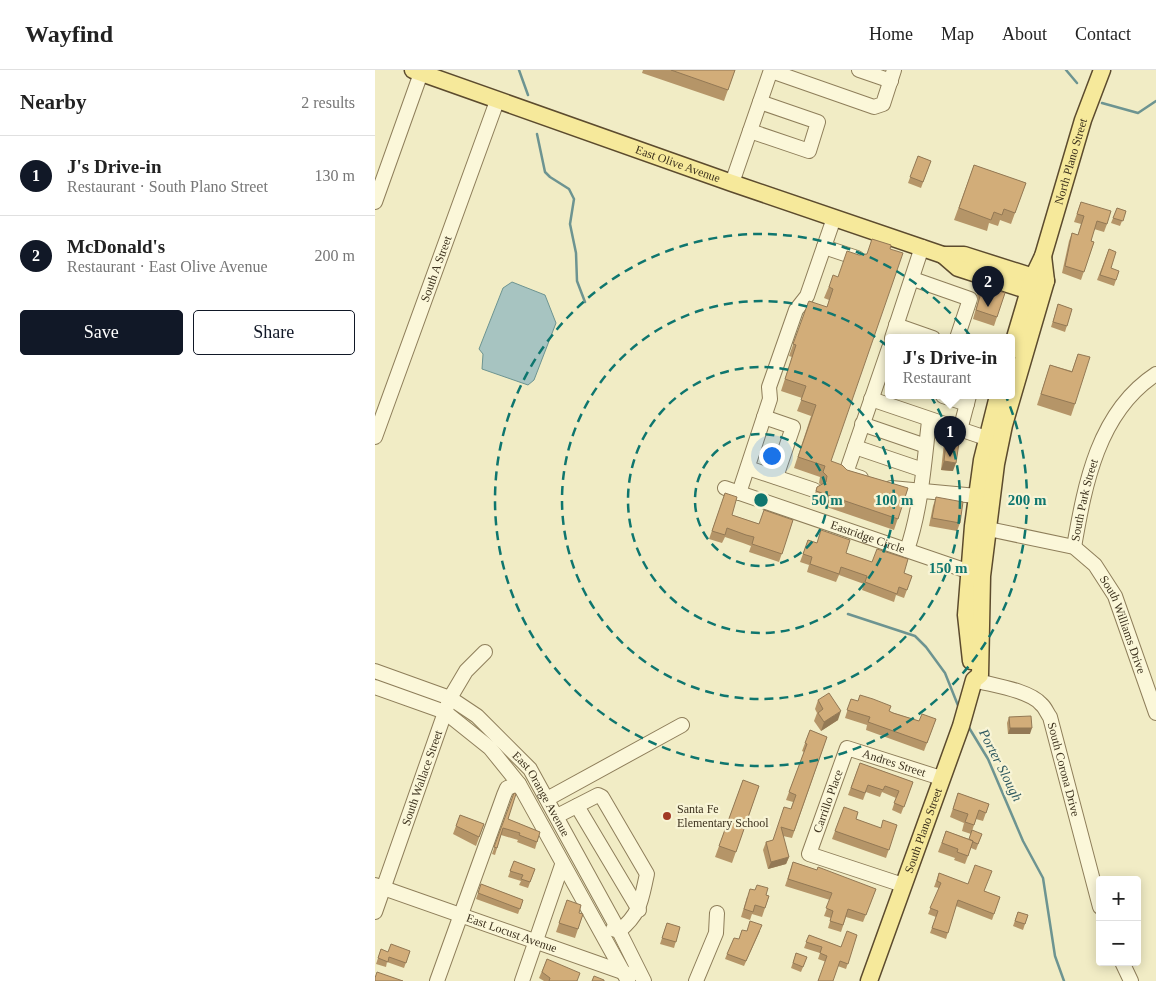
<!DOCTYPE html>
<meta charset="utf-8">
<style>
:root{--surface:#fff;--page:#f6f6f6;--text:#222;--muted:#767676;--line:#e0e0e0;--accent:#111827}
body{margin:0;font-family:Georgia,serif;background:var(--page);color:var(--text)}
.controls{position:absolute;right:15px;bottom:15px;display:grid;overflow:hidden;border-radius:5px;box-shadow:0 2px 12px #0003}
.controls button{width:45px;height:45px;display:grid;place-items:center;padding:0;border:0;border-bottom:1px solid var(--line);background:var(--surface);color:var(--text);font:25px sans-serif}
.you{position:absolute;left:396px;top:385px;width:18px;height:18px;margin:-12px;border:4px solid #fff;border-radius:50%;background:#1a73e8;box-shadow:0 0 0 8px #1a73e833}
.badge{display:grid;place-items:center;width:32px;height:32px;border-radius:50%;background:var(--accent);color:#fff;font-size:16px;font-weight:700}
.pin{position:absolute;translate:-50% -41px;filter:drop-shadow(0 1px 2px #0008)}
.pin::after{content:'';position:absolute;top:26px;width:18px;height:15px;background:inherit;clip-path:polygon(0 0,100% 0,50% 100%)}
.popup{position:absolute;left:510px;top:264px;width:130px;height:65px;box-sizing:border-box;display:grid;place-content:center;border-radius:5px;background:var(--surface);filter:drop-shadow(0 1px 4px #0005);font-size:16px;white-space:nowrap;color:var(--muted)}
.popup b{font-size:19px;color:var(--text)}
.popup::after{content:'';position:absolute;left:50%;top:100%;margin-left:-10px;border:10px solid transparent;border-top-color:var(--surface)}
.list{margin:0;padding:0;list-style:none}
h2{display:flex;justify-content:space-between;align-items:center;height:65px;margin:0;padding:0 20px;font-size:21px}
h2 small{font-size:16px;font-weight:400;color:var(--muted)}
.list li{display:grid;grid-template-columns:32px 1fr auto;gap:15px;align-items:center;box-sizing:border-box;height:80px;padding:0 20px;border-top:1px solid var(--line)}
.list b{display:block;font-size:19px;white-space:nowrap}
.list p{margin:0;font-size:16px;white-space:nowrap;color:var(--muted)}
.list em{font-size:16px;font-style:normal;color:var(--muted)}
.actions{display:flex;gap:10px;padding:15px 20px}
.actions a{flex:1;padding:11px 0;border:1px solid var(--accent);border-radius:5px;text-align:center;font-size:18px;color:var(--accent)}
.actions .main{background:var(--accent);color:#fff}
.map{position:relative;flex:none;width:781px;height:911px;overflow:hidden}
header{display:flex;align-items:center;gap:30px;box-sizing:border-box;height:70px;padding:0 25px;background:var(--surface);border-bottom:1px solid var(--line)}
header strong{font-size:24px}
nav{display:flex;gap:28px;margin-inline-start:auto;font-size:18px}
main{display:flex}
aside{flex:1;background:var(--surface)}
.map>svg:first-child{display:block}
</style>
<header>
<strong>Wayfind</strong>
<nav><a>Home</a><a>Map</a><a>About</a><a>Contact</a></nav>
</header>
<main>
<aside>
<h2>Nearby<small>2 results</small></h2>
<ul class="list">
<li><span class="badge">1</span><div><b>J's Drive-in</b><p>Restaurant · South Plano Street</p></div><em>130 m</em></li>
<li><span class="badge">2</span><div><b>McDonald's</b><p>Restaurant · East Olive Avenue</p></div><em>200 m</em></li>
</ul>
<div class="actions"><a class="main">Save</a><a>Share</a></div>
</aside>
<div class="map">
<svg width="781" height="911" viewBox="0 0 781 911">
<rect width="100%" height="100%" fill="#f1ecc5"/>
<path fill="#a7c4c1" stroke="#6d9491" d="M137,212l33,13 11,28 -22,57 -6,5 -46,-16 1,-15 -4,-5 24,-61z"/>
<g fill="none" stroke-linecap="round" stroke-linejoin="round">
<path stroke="#6d9491" stroke-width="2.5" d="M144,0l9,25
M691,0l11,13
M727,33l36,10 18,-12
M162,64l8,38 5,5 19,12 5,10 -4,25 6,29 1,28 8,21
M473,544l67,22 11,11 19,26 14,35
M593,656l20,33 35,82 20,37 12,78 9,25"/>
<defs>
<g id="minor">
<path d="M484,0l32,11"/>
<path d="M396,1l103,36 9,-3 11,-34"/>
<path d="M375,61l59,20 9,-29 -58,-20"/>
<path d="M357,113l39,-113"/>
<path d="M0,132l46,-129"/>
<path d="M449,177l33,11"/>
<path d="M538,209l57,20 -13,39"/>
<path d="M521,255l37,13"/>
<path d="M517,268l30,-91"/>
<path d="M568,326l24,8"/>
<path d="M496,329l115,39"/>
<path d="M389,347l29,10 -17,50"/>
<path d="M487,354l64,22"/>
<path d="M585,360l9,-34"/>
<path id="s1" d="M0,367l122,-336"/>
<path d="M480,377l68,23"/>
<path d="M373,398l66,22"/>
<path d="M486,408l-15,-5 43,-125"/>
<path id="s2" d="M350,418l254,87"/>
<path d="M516,418l86,8"/>
<path d="M364,423l31,-94 -1,-12 27,-77 11,-14 27,-78"/>
<path id="s3" d="M604,457l95,20 21,18 20,31 41,117"/>
<path id="s4" d="M699,477c11,-63 24,-135 82,-173"/>
<path d="M532,480c14,-41 17,-86 22,-129"/>
<path id="s5" d="M0,601l75,27 27,18 53,53 89,162 25,50"/>
<path id="s6" d="M599,610c17,5 55,10 67,24 4,3 6,9 9,13l50,190"/>
<path d="M0,617l70,25 45,36 29,36 109,197"/>
<path d="M172,729l135,-74"/>
<path d="M202,736l62,104"/>
<path d="M182,746l41,-21 4,2 45,77c-6,26 -6,39 -28,57l-6,-2"/>
<path id="s7" d="M0,815l256,90"/>
<path id="s8" d="M528,815l-94,-31 38,-106 94,30"/>
<path id="s9" d="M0,842l75,-214 16,-27 19,-19"/>
<path d="M747,892l9,19"/>
<path d="M62,911l67,-186 3,-7 12,-4"/>
<path d="M147,911l40,-116"/>
<path d="M321,911l20,-48 1,-20"/>
</g>
<g id="major">
<path id="s10" d="M38,0l319,113 211,72h21l82,26"/>
<path d="M568,185l15,13 81,26"/>
<path id="s11" d="M636,281l22,-74 10,-21 40,-136 19,-50"/>
<path d="M596,591l-5,-46 7,-89 9,-66 16,-64"/>
<path id="s12" d="M494,911l92,-255 13,-46 6,-5 2,-99 14,-112 8,-39 42,-144 -3,-25"/>
</g>
</defs>
<use href="#minor" stroke="#8e7e5a" stroke-width="16"/>
<use href="#major" stroke="#5c4b2e" stroke-width="19"/>
<use href="#minor" stroke="#fbf7d9" stroke-width="14"/>
<use href="#major" stroke="#f6e99b" stroke-width="16"/>
</g>
<path fill="#b59568" d="M268,0h92l-11,31 -82,-28z
M543,86l13,5 -10,27 -13,-5z
M599,95l52,18 -15,41 -11,-4 -2,6 -9,-3 -2,8 -33,-11z
M706,132l26,22 -3,8 -10,-3 -3,12 3,1 -13,38 -19,-7 7,-32 3,-8 6,2 3,-11 -7,-2z
M742,138l9,3 -6,15 -9,-3z
M734,179l2,19 5,12 -2,6 -17,-6z
M463,207l-7,184 16,9 61,18 -14,42 -82,-28 5,-15 4,-2 -2,-2 1,-6 -26,-9 17,-52 -14,-5 5,-13 -21,-7 11,-34 -3,-1 19,-53 19,4 2,-7 -5,-2 5,-12z
M605,214l17,33 -3,9 -21,-7 5,-18 -1,-8z
M683,234l14,5 -7,23 -14,-5z
M703,284l-3,50 -4,12 -34,-11 13,-40 22,6z
M572,364l6,37 -12,-1 3,-27z
M350,423l7,22 27,9 34,-4 -14,42 -30,-10 2,-6 -8,-3 -18,-6 -3,6 -13,-4z
M561,427l24,26 -3,8 -28,-5 4,-20z
M433,470l104,36 -8,22 -8,-3 -2,7 -32,-12 2,-6 -25,-9 -3,7 -29,-10 2,-7 -9,-3z
M476,629l68,22 17,-2 -12,32 -58,-21 1,-5 -22,-7z
M443,630l20,20 -17,11 -7,-10 3,-8 -2,-4z
M634,647l21,17h-22l-1,-11z
M435,660l17,7 -35,101 -9,-2 6,21 -3,7 -18,5 -5,-19 3,-8 7,-2 18,-31 2,-7 -7,-2 18,-48 -2,-1z
M485,693l53,19 -12,32 -9,-4 4,-12 -14,-6 -2,5 -14,-5 -3,8 -15,-5z
M368,710l16,6 -27,77 -17,-6z
M139,723l-6,26 32,13 -5,17 -18,-7 1,-2 -17,-5 -6,20 -3,-1z
M583,723l31,11 -6,17 -7,-2 -5,15 -9,-3 2,-8 -14,-6z
M469,737l12,12 24,9 17,-3 -11,33 -54,-19z
M85,745l24,9 -8,22 -23,-12z
M571,761l23,8 13,-5 -6,16 -5,-2 -6,16 -11,-4 1,-2 -17,-6z
M139,791l21,8 -7,19 -9,-3 2,-4 -13,-4z
M418,792l24,8 59,19 -13,33 -17,-5 -5,15 -13,-4 3,-10 -7,-2 6,-16 -45,-14z
M564,803l61,24 -8,23 -36,-14 -10,33 -16,-6 6,-16 -8,-3 11,-26 -5,-1z
M106,814l42,16 -5,14 -42,-15z
M391,825l3,1 -7,21 -10,-3 -2,6 -9,-3 6,-20z
M192,830l12,13 4,1 -8,24 -19,-6z
M643,842l10,3 -5,15 -10,-4z
M292,853l13,4 -6,21 -14,-4z
M371,861h14l-16,35 -19,-7 2,-5z
M434,865l32,12 16,-12 -11,34 -28,-10 2,-6 -16,-5z
M6,879l7,3 22,-1 -6,17 -17,-6 -1,5 -10,-3z
M421,883l11,4 -6,15 -10,-4z
M172,889l30,22h-33l-5,-3z"/>
<path fill="#937955" d="M569,391l12,2 -3,8 -12,-1z
M466,641l-3,9 -17,11 3,-9z
M635,658h22l-2,6h-22z
M414,787l-3,7 -18,5 3,-7z"/>
<path fill="#d2ad79" stroke="#937955" d="M296,0h64l-7,20z
M543,86l13,5 -8,21 -13,-5z
M599,95l52,18 -11,30 -11,-4 -2,6 -8,-3 -3,8 -32,-12z
M706,132l30,9 -4,13 -10,-3 -6,20 3,1 -10,30 -19,-6 7,-33 6,2 6,-19 -7,-2z
M742,138l9,3 -3,10 -10,-3z
M497,169l19,6 -1,4 13,4 -72,208 11,4 5,5 61,18 -10,31 -82,-28 1,-4 9,-5 1,-6 -4,-4 2,-6 -27,-9 18,-52 -15,-5 5,-14 -21,-7 11,-34 -3,-1 15,-41 1,-2 18,6 6,-18 -4,-2 4,-12 5,2 9,-26 12,4 8,-1z
M734,179l7,3 -5,16 8,3 -3,9 -16,-5z
M605,214l25,9 -8,24 -21,-7 5,-17z
M683,234l14,5 -5,17 -14,-4z
M703,284l12,3 -15,47 -34,-10 9,-29 22,7z
M572,364l13,2 -4,27 -12,-2z
M350,423l12,4 -5,18 27,9 5,-14 29,10 -11,34 -30,-10 2,-7 -8,-2 -19,-7 -2,7 -13,-4z
M561,427l27,5 -3,21 -28,-5z
M446,460l29,10 -4,13 26,9 5,-13 31,10 -4,14 8,3 -5,14 -8,-3 -2,7 -32,-12 2,-6 -26,-9 -2,7 -29,-10 2,-7 -9,-3 5,-14 9,3z
M454,623l12,18 -17,11 -6,-9 5,-4 -5,-9z
M485,625l13,4 18,7 -2,5 4,2 26,8 3,-7 14,5 -9,24 -59,-21 2,-5 -23,-7 4,-11 7,2z
M656,646l1,12h-22l-1,-11z
M435,660l17,7 -33,94 -13,-4 8,30 -18,5 -5,-20 7,-2 11,-33 7,2 5,-14 -7,-3 18,-48 -2,-1z
M485,693l53,19 -9,25 -10,-4 5,-12 -14,-5 -2,4 -15,-5 -3,8 -14,-5z
M368,710l16,6 -23,66 -17,-6z
M139,723l2,1 -8,25 32,13 -3,10 -18,-7 1,-2 -17,-5 -6,20 -3,-1z
M583,723l31,11 -3,9 -7,-3 -5,15 -9,-3 3,-8 -15,-5z
M469,737l14,5 -2,7 25,9 2,-8 14,5 -8,25 -54,-19z
M85,745l24,9 -5,13 -23,-11z
M597,760l10,4 -4,10 -5,-2v-1l-4,-2z
M571,761l27,10 -5,15 -11,-4 1,-3 -16,-6z
M139,791l21,8 -5,13 -9,-3 2,-4 -13,-4z
M418,792l24,8 1,-3 58,22 -10,26 -18,-6 -5,16 -13,-4 3,-10 -7,-3 6,-15 -44,-14z
M600,795l17,6 -8,20 16,6 -6,17 -36,-14 -10,33 -16,-5 6,-17 -8,-3 11,-25 -4,-2 2,-8 29,11z
M106,814l42,16 -3,9 -42,-16z
M382,815l11,3 -2,7 3,1 -4,12 -10,-3 -2,7 -9,-3 6,-20 5,1z
M192,830l14,5 -2,8 4,1 -5,15 -19,-6z
M643,842l10,3 -3,9 -10,-3z
M375,851l12,4 -16,36 -19,-7 7,-16 5,1 3,-9 5,1z
M292,853l13,4 -4,15 -14,-4z
M472,861l10,4 -9,29 -8,-3 -7,20h-15l9,-25 -7,-3 2,-6 -16,-5 3,-7 32,12z
M16,874l19,7 -4,12 -17,-6 -1,5 -10,-4 3,-9 7,3z
M421,883l11,4 -4,10 -10,-4z
M172,889l33,14 -3,8h-28l1,-3 -8,-6z
M2,902l26,9h-28v-3z
M219,906l10,4v1h-12z"/>
<g fill="none" stroke="#0f766e" stroke-width="2.5" stroke-dasharray="9 6">
<circle cx="386" cy="430" r="66"/>
<circle cx="386" cy="430" r="133"/>
<circle cx="386" cy="430" r="199"/>
<circle cx="386" cy="430" r="266"/>
</g>
<circle fill="#a13a25" stroke="#f8f4d5" stroke-width="2" cx="292" cy="746" r="5"/>
<g text-anchor="middle" stroke-width="4.5" stroke-linejoin="round" paint-order="stroke">
<g font-size="12" fill="#3d321e" stroke="#f8f4d5">
<text dy="4" stroke="none"><textPath href="#s11" startOffset="199">North Plano Street</textPath></text>
<text dy="4" stroke="none"><textPath href="#s10" startOffset="281">East Olive Avenue</textPath></text>
<text dy="4" stroke="none"><textPath href="#s1" startOffset="179">South A Street</textPath></text>
<text dy="4" stroke="none"><textPath href="#s4" startOffset="48">South Park Street</textPath></text>
<text dy="4" stroke="none"><textPath href="#s2" startOffset="151">Eastridge Circle</textPath></text>
<text dy="4" stroke="none"><textPath href="#s3" startOffset="191">South Williams Drive</textPath></text>
<text dy="4" stroke="none"><textPath href="#s8" startOffset="261">Andres Street</textPath></text>
<text dy="4" stroke="none"><textPath href="#s6" startOffset="142">South Corona Drive</textPath></text>
<text dy="4" stroke="none"><textPath href="#s9" startOffset="142">South Wallace Street</textPath></text>
<text dy="4" stroke="none"><textPath href="#s5" startOffset="214">East Orange Avenue</textPath></text>
<text dy="4" stroke="none"><textPath href="#s8" startOffset="155">Carrillo Place</textPath></text>
<text dy="4" stroke="none"><textPath href="#s12" startOffset="160">South Plano Street</textPath></text>
<text dy="4" stroke="none"><textPath href="#s7" startOffset="145">East Locust Avenue</textPath></text>
</g>
<g font-size="12" fill="#3d321e" stroke="#f8f4d5" text-anchor="start">
<text x="302" y="743">Santa Fe<tspan x="302" dy="14">Elementary School</tspan></text>
</g>
<g font-size="14" font-style="italic" fill="#2d585e" stroke="#f8f4d5">
<text transform="translate(626 695) rotate(63)" y="5">Porter Slough</text>
</g>
</g>
<circle cx="386" cy="430" r="8" fill="#0f766e" stroke="#f8f4d5" stroke-width="2.5"/>
<g font-size="15" text-anchor="middle" font-weight="bold" fill="#0f766e" stroke="#f8f4d5" stroke-width="4.5" stroke-linejoin="round" paint-order="stroke">
<text x="452" y="435">50 m</text>
<text x="519" y="435">100 m</text>
<text x="652" y="435">200 m</text>
<text x="573" y="503">150 m</text>
</g>
</svg>
<div class="controls">
<button>+</button>
<button>−</button>
</div>
<div class="you"></div>
<div class="pin badge" style="left:575px;top:387px">1</div>
<div class="popup"><b>J's Drive-in</b>Restaurant</div>
<div class="pin badge" style="left:613px;top:237px">2</div>
</div>
</main>
